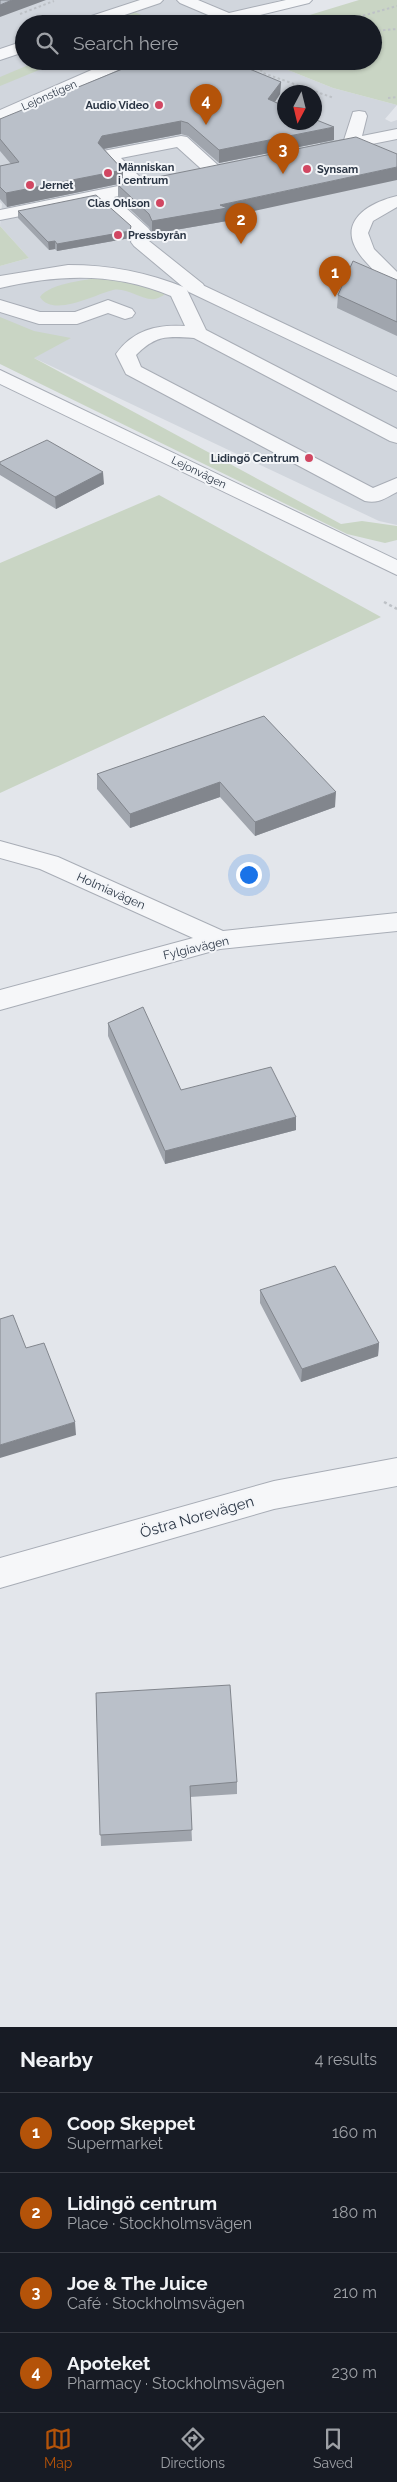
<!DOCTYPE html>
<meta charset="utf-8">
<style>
:root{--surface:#171b24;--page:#242831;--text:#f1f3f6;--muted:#9ea1a6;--line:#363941;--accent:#b45309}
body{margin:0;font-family:Raleway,sans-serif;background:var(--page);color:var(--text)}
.compass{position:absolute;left:277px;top:85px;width:45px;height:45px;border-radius:50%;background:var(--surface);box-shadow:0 1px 4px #0004;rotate:187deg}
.you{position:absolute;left:248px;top:874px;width:18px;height:18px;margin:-12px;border:4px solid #fff;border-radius:50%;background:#1a73e8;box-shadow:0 0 0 8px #1a73e833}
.badge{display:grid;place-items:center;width:32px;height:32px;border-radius:50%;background:var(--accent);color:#fff;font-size:16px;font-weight:700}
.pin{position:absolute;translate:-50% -41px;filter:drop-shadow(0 1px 2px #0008)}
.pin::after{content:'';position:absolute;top:26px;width:18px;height:15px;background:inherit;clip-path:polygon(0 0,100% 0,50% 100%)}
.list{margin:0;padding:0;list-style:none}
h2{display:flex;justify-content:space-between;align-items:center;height:65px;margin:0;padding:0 20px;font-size:21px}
h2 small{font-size:16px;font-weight:400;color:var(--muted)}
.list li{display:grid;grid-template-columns:32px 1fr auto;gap:15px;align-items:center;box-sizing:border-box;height:80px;padding:0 20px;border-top:1px solid var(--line)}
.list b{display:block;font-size:19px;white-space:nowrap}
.list p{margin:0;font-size:16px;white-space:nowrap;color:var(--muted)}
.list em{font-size:16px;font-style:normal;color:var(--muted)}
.icon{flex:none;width:28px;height:28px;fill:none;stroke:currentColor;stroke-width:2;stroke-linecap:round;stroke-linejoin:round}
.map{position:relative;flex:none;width:397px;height:2027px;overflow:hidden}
.search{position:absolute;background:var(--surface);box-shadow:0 1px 4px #0004;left:15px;right:15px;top:15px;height:55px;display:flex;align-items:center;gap:12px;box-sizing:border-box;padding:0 18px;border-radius:28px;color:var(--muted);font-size:19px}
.sheet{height:385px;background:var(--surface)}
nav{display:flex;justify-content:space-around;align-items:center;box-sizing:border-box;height:70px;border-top:1px solid var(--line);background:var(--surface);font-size:14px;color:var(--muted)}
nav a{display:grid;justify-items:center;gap:2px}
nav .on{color:var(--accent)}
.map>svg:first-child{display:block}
</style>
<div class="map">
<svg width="397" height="2027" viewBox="0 0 397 2027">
<rect width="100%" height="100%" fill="#e3e6eb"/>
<path fill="#d1d6dd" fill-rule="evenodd" d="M0,0h280l-50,15 -6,9h-200v37h235l14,3 60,24 64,17 -12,14 6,3 6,-2v405l-18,-4 -345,-163 -34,-20v-72l29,-8 -29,-32 2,-22 -2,-2zM284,92h30v30h-30z"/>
<path fill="#c9d5c4" d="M359,0h38v105l-64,-17 -60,-24 -14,-3h114v-37h-93z
M135,12l21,10 -27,2 2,-2 -12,-5z
M38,61h23l-61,25v-9z
M0,226l29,32 -29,8z
M107,277l62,15c-4,2 -9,6 -14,7 -13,2 -28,-12 -42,-9 -17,4 -60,28 -73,7 9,-14 51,-18 67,-20z
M0,317l34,14 37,7 -37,20 307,166 21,-3 35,5v14l-12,3 -38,-9 -347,-170z
M159,495l222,122 -381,176v-230z"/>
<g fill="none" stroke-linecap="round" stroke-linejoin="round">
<defs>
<path id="service" d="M140,0h23l-3,3 -62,21h-24l2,-3z
M227,13l8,5c-7,9 -20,6 -31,6l2,-3z
M24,41v11l-24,8v-11z
M112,61h22l-2,3 -132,57v-11z
M397,196v11l-24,14 -5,12 6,16 23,23v13c-14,-4 -21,-12 -31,-23 -32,-34 -6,-57 31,-66z
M68,265c42,0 79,7 118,23l20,42 191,99v14l-7,-2 -196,-103c-27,-2 -38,-3 -58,17l5,12 232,121 24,-10v14c-11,6 -19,12 -32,9l-239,-127 -10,-20c17,-24 41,-30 69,-28l-14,-30c-56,-24 -112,-22 -171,-8v-12z
M196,282l201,95v14l-208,-99 -2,-4 2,-4z
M0,300l40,12h35l33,-12 24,9 3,4 -3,4 -7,2 -17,-6 -31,11h-38l-39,-12z"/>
<path id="pedestrian" d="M359,111l6,1 2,4 -5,20 35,-7v10l-70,14 -6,-1 -3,-4 3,-4 23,-4 9,-28z
M181,136l6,1 33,30 3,4 -3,4h-12l-31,-28 -56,11 23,23 11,-2 6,1 3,4 -3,4 -47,9 34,31 3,4 -2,9 54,43 2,4 -2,4h-14l-55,-46 -3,-4 2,-9 -36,-32 -97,19v-10l128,-26 -25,-25 -3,-4 3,-4z"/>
<path id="minor" d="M177,0h21l31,13 57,-13h26l-3,3 -82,20 -47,-20z
M0,841l58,16 165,74 174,-18v18l-177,18 -220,61v-20l193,-52 -153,-69 -40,-11z
M397,1458v28l-123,23 -274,79v-30l274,-77z"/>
<path id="tertiary" d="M0,370l397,190v15l-397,-191z"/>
</defs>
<use href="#service" stroke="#a8adb6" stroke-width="2"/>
<use href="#pedestrian" stroke="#a8adb6" stroke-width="2"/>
<use href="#minor" stroke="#a8adb6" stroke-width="2"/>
<use href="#tertiary" stroke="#a8adb6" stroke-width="2"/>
<path stroke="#bdc1c6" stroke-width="2" stroke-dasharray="2.5 2.5" stroke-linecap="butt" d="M20,14l34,-13
M334,24l63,-18
M373,31l24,-2
M259,61l-2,4 6,8 71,25
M388,98l9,-1"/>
<path stroke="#bdc1c6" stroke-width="2.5" stroke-dasharray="3 3" stroke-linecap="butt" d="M384,602l13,7"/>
<use href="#service" fill="#f6f7f9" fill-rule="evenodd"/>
<use href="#pedestrian" fill="#f6f7f9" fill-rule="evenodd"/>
<use href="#minor" fill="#f6f7f9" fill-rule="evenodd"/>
<use href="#tertiary" fill="#f6f7f9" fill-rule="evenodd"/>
</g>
<path fill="#a0a5ad" d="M194,69l87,13 -1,12 -5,8 59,38 -115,23 -31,-27 -7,-2 -77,15 19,21v13l-116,24 -7,-8v-33l11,-2 -11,-13v-32z
M118,185l109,32v4l-75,13 -3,-7 -31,-29z
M18,211l113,23 -1,4 -73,13 -2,-2 -6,1 -31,-32z
M397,280v56l-60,-28 1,-13z
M0,462l104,22 -48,25 -56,-34z
M264,716l71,91 -80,29 -35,-39 -90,31 -33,-39v-15z
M108,1023l73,67 115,27v13l-131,34 -57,-128z
M260,1290l119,53 -1,13 -77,26 -41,-79z
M96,1693l141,89v12l-47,3 2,44 -91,5z"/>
<path fill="#82868d" d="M12,0h34l-46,17v-12z
M281,82l-1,12 -12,18v-13z
M181,121v13l-78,15 -5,-6 4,-7z
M334,127v13l-115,23v-13z
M397,167v13l-170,37v4l-75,13v-13l68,-16z
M123,170v13l-116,24 -1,-14z
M131,226v8l-1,4 -73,13v-7z
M55,241v8l-6,1 -1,-8z
M103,472l1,12 -48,25 -1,-12z
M220,782v15l-90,31v-14z
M336,792l-1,15 -80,29v-14z
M296,1117v13l-131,34v-13z
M379,1343l-1,13 -77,26 1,-13z
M75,1422l1,13 -76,23v-13z"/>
<path fill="#bac0c9" stroke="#82868d" d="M0,0h12l-12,5z
M142,61h31l21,8 41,-6 46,19 -13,17 16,7v16h30v-3l20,8 -115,23 -31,-27 -7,-2 -79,15 -4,7 25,27 -117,23 -6,-6v-21l19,-4 -19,-23v-20z
M356,137l41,17v13l-177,38 7,3 -75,13 -3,-7 -31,-29z
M96,195l35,31 -1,5 -73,13 -2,-3 -7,1 -30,-31z
M353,261l44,19v42l-59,-27z
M47,440l56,32 -48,25 -55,-33v-2z
M264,716l72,76 -81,30 -35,-40 -90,32 -33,-40z
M143,1007l38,83 90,-23 25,50 -131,34 -57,-128z
M335,1266l44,77 -77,26 -42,-79z
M13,1315l13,33 18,-5 31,79 -75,23v-126z
M230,1685l7,97 -47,4 2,44 -92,5 -4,-142z"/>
<g fill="#d14762" stroke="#f3f5f8" stroke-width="2">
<circle cx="159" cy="105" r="5"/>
<circle cx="307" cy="169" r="5"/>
<circle cx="108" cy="173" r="5"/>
<circle cx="30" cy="185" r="5"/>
<circle cx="160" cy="203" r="5"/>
<circle cx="118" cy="235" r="5"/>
<circle cx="309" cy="458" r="5"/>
</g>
<g text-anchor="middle" stroke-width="4" stroke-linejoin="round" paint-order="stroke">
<g font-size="11" fill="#2a3544" stroke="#f3f5f8">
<text transform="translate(49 95) rotate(-24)" y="4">Lejonstigen</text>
<text transform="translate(199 472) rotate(26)" y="4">Lejonvägen</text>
</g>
<g font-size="11" font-weight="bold" fill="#2a3544" stroke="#f3f5f8" text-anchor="start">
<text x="149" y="109" text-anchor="end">Audio Video</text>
<text x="118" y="171">Människan<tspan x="118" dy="13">i centrum</tspan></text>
<text x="317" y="173">Synsam</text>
<text x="40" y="189">Jernet</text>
<text x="150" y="207" text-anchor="end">Clas Ohlson</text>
<text x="128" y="239">Pressbyrån</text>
<text x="299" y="462" text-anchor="end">Lidingö Centrum</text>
</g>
<g font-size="12" fill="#2a3544" stroke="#f3f5f8">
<text transform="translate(111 891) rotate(24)" y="4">Holmiavägen</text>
<text transform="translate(196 948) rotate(-13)" y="4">Fylgiavägen</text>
</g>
<g font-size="15" fill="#2a3544" stroke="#f3f5f8">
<text transform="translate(197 1517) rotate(-16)" y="5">Östra Norevägen</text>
</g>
</g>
</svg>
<svg class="compass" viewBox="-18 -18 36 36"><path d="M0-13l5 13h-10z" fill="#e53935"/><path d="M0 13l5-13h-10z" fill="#9ea1a6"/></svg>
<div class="you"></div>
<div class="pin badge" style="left:335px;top:297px">1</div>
<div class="pin badge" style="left:241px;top:244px">2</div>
<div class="pin badge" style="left:283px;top:174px">3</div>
<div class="pin badge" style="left:206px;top:125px">4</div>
<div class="search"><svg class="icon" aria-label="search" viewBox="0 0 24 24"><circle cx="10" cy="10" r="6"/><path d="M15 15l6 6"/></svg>Search here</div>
</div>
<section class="sheet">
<h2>Nearby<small>4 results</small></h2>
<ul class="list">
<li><span class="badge">1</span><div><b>Coop Skeppet</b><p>Supermarket</p></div><em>160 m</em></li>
<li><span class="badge">2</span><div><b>Lidingö centrum</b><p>Place · Stockholmsvägen</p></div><em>180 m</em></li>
<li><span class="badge">3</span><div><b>Joe &amp; The Juice</b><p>Café · Stockholmsvägen</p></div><em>210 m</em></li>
<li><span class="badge">4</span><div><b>Apoteket</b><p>Pharmacy · Stockholmsvägen</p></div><em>230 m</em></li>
</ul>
</section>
<nav>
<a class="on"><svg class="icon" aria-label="map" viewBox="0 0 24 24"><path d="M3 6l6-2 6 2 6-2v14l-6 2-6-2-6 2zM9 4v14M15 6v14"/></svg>Map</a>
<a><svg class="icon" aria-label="directions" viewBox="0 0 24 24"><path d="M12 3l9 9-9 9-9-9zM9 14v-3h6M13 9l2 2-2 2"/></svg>Directions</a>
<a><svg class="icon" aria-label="saved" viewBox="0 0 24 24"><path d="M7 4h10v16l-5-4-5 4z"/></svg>Saved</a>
</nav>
